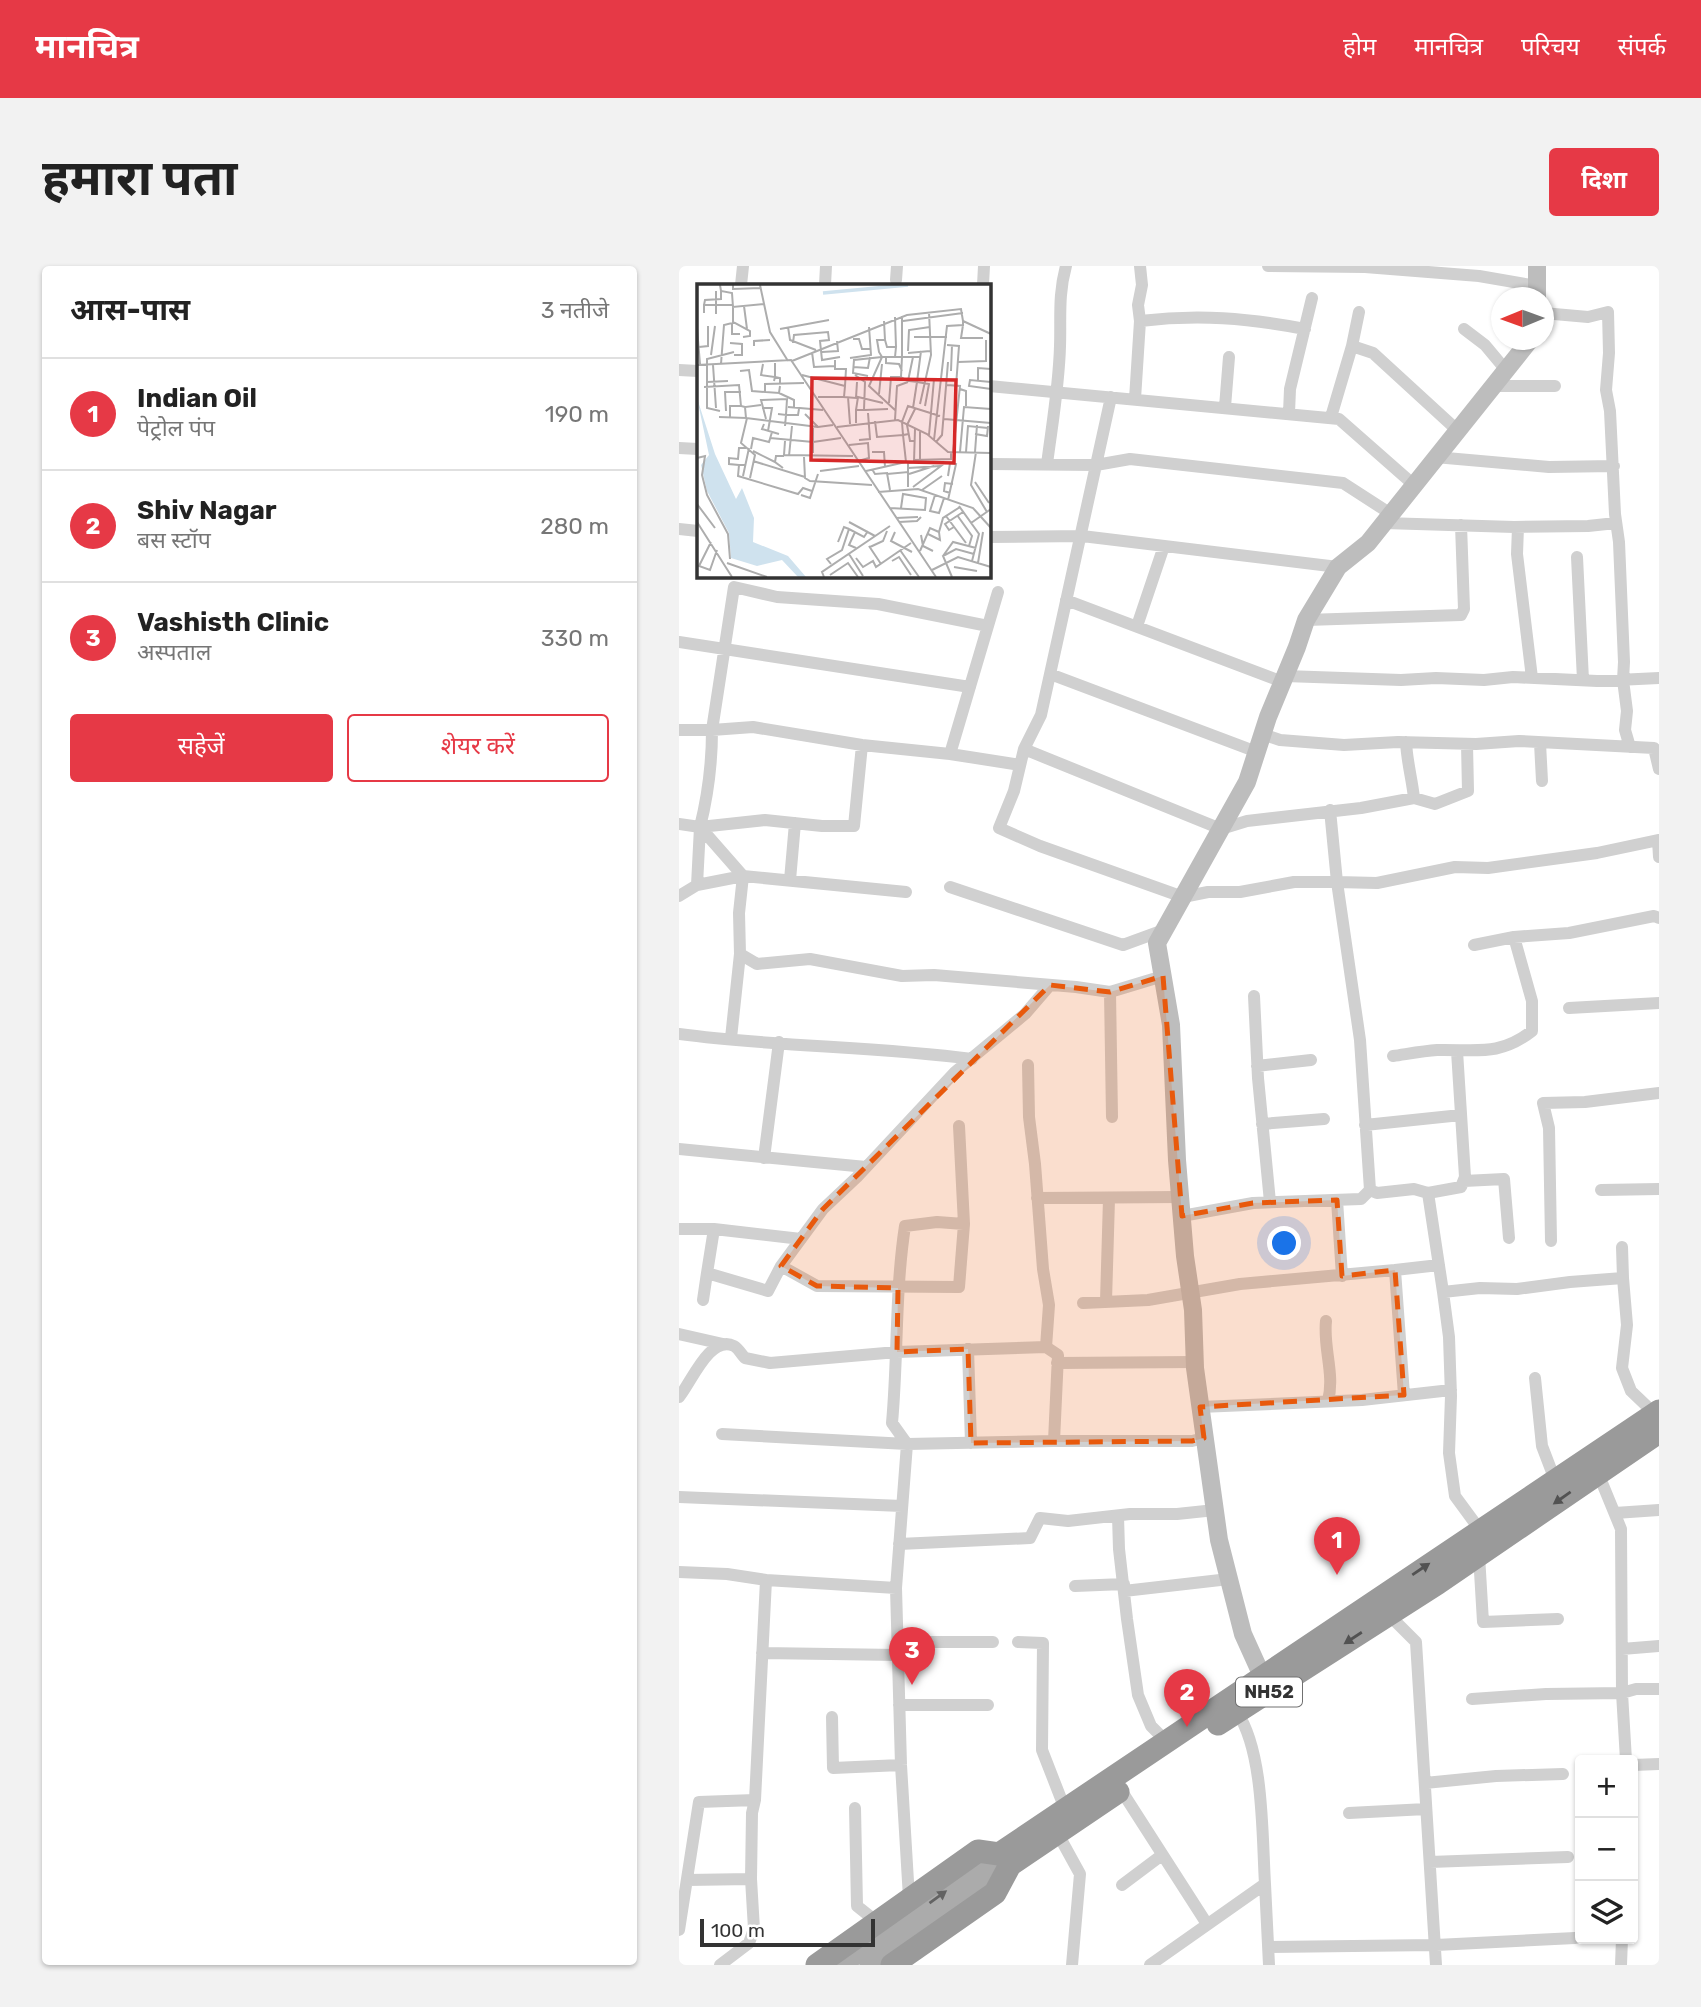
<!DOCTYPE html>
<html lang="hi">
<meta charset="utf-8">
<style>
:root{--surface:#fff;--page:#f2f2f2;--text:#222;--muted:#767676;--line:#e0e0e0;--accent:#e63946}
body{margin:0;font-family:Rubik,"Noto Sans Devanagari",sans-serif;background:var(--page);color:var(--text)}
.controls{position:absolute;right:21px;bottom:21px;display:grid;overflow:hidden;border-radius:7px;box-shadow:0 2px 5px #0004}
.controls button{width:63px;height:63px;display:grid;place-items:center;padding:0;border:0;border-bottom:2px solid var(--line);background:var(--surface);color:var(--text);font:35px sans-serif}
.compass{position:absolute;left:812px;top:21px;width:63px;height:63px;border-radius:50%;background:var(--surface);box-shadow:0 2px 5px #0004;rotate:269deg}
.scale{position:absolute;left:21px;bottom:18px;width:175px;box-sizing:border-box;padding-left:7px;border:4px solid #333;border-top:0;font-size:19px;line-height:24px;white-space:nowrap;color:#333;-webkit-text-stroke:5px #fff;paint-order:stroke}
.you{position:absolute;left:606px;top:978px;width:24px;height:24px;margin:-18px;border:5px solid #fff;border-radius:50%;background:#1a73e8;box-shadow:0 0 0 10px #1a73e833}
.badge{display:grid;place-items:center;width:46px;height:46px;border-radius:50%;background:var(--accent);color:#fff;font-size:23px;font-weight:700}
.pin{position:absolute;translate:-50% -58px;filter:drop-shadow(0 2px 4px #0008)}
.pin::after{content:'';position:absolute;top:37px;width:24px;height:21px;background:inherit;clip-path:polygon(0 0,100% 0,50% 100%)}
.list{margin:0;padding:0;list-style:none}
h2{display:flex;justify-content:space-between;align-items:center;height:91px;margin:0;padding:0 28px;font-size:30px}
h2 small{font-size:23px;font-weight:400;color:var(--muted)}
.list li{display:grid;grid-template-columns:46px 1fr auto;gap:21px;align-items:center;box-sizing:border-box;height:112px;padding:0 28px;border-top:2px solid var(--line)}
.list b{display:block;font-size:26px;white-space:nowrap}
.list p{margin:0;font-size:23px;white-space:nowrap;color:var(--muted)}
.list em{font-size:23px;font-style:normal;color:var(--muted)}
.actions{display:flex;gap:14px;padding:21px 28px}
.actions a{flex:1;padding:16px 0;border:2px solid var(--accent);border-radius:7px;text-align:center;font-size:24px;color:var(--accent)}
.actions .main{background:var(--accent);color:#fff}
.icon{flex:none;width:38px;height:38px;fill:none;stroke:currentColor;stroke-width:2;stroke-linecap:round;stroke-linejoin:round}
.map{position:relative;flex:none;width:980px;height:1699px;overflow:hidden;border-radius:7px}
header{display:flex;align-items:center;gap:42px;box-sizing:border-box;height:98px;padding:0 35px;background:var(--accent);color:#fff}
header strong{font-size:33px}
nav{display:flex;gap:38px;margin-inline-start:auto;font-size:24px}
.intro{display:flex;align-items:center;justify-content:space-between;box-sizing:border-box;height:168px;padding:0 42px}
h1{margin:0;font-size:49px}
.button{padding:18px 32px;border-radius:7px;background:var(--accent);color:#fff;font-size:24px;font-weight:700}
main{display:flex;gap:42px;padding:0 42px}
aside{flex:1;background:var(--surface);border-radius:7px;box-shadow:0 2px 5px #0004}
.map>svg:first-child{display:block}
</style>
<header>
<strong>मानचित्र</strong>
<nav><a>होम</a><a>मानचित्र</a><a>परिचय</a><a>संपर्क</a></nav>
</header>
<div class="intro"><h1>हमारा पता</h1><a class="button">दिशा</a></div>
<main>
<aside>
<h2>आस-पास<small>3 नतीजे</small></h2>
<ul class="list">
<li><span class="badge">1</span><div><b>Indian Oil</b><p>पेट्रोल पंप</p></div><em>190 m</em></li>
<li><span class="badge">2</span><div><b>Shiv Nagar</b><p>बस स्टॉप</p></div><em>280 m</em></li>
<li><span class="badge">3</span><div><b>Vashisth Clinic</b><p>अस्पताल</p></div><em>330 m</em></li>
</ul>
<div class="actions"><a class="main">सहेजें</a><a>शेयर करें</a></div>
</aside>
<div class="map">
<svg width="980" height="1699" viewBox="0 0 980 1699">
<rect width="100%" height="100%" fill="#fff"/>
<g fill="none" stroke-linecap="round" stroke-linejoin="round">
<path stroke="#d0d0d0" stroke-width="12" d="M589,0l97,1 114,9 58,10
M217,14l1,-14
M62,19l2,-19
M146,19l1,-19
M304,19l1,-19
M864,47l45,4 20,-5 1,41 -3,37 4,21 5,103 4,28 5,120 -1,18 4,31 -2,19 5,17
M461,55c58,-7 108,-3 165,8
M785,63l21,16 20,24
M673,80l21,7 84,77
M0,104l19,1
M310,120l350,33 75,66
M812,120h64
M432,131l-70,318 -17,34 -10,42 -15,37 41,18 143,51 25,-5h32l54,-10h43l-7,-72
M456,133l5,-78 -2,-16 4,-20 -2,-19
M546,141l4,-50
M610,147l1,-24 22,-91
M652,151l21,-71 7,-34
M0,182l19,1
M756,191l114,10 65,-1
M310,198l107,1 34,-6 213,24 48,31
M368,198c5,-39 12,-78 13,-118 1,-28 -2,-51 6,-80
M705,257l130,4 74,-1 28,-3
M839,261l-1,27 15,124
M0,263l19,2
M310,271l93,-1 256,31
M898,291l6,123
M387,334l217,82
M627,354l155,-5 3,-6 -3,-84
M309,360l-110,-22 -101,-7 -43,-10 -22,143 41,-3 109,18 88,9 70,11
M458,360l27,-80
M0,376l291,45
M371,408l207,78
M606,410l116,4 35,-2 48,2 29,-3 84,4 62,-3
M0,464h33c0,33 -4,65 -12,97l-21,-3
M583,468l18,6 64,5 54,-3 78,2 43,-3 135,7 5,21
M861,477l2,38
M345,483l197,80 26,-8 114,-13 53,-10c-2,-19 -7,-36 -8,-56
M271,488l48,-162
M735,532l21,6 33,-13 -1,-47
M21,561l65,-7 57,6h32l8,-81
M21,561l43,49
M64,610l-4,37 1,41 17,10 53,-5 92,17 32,-1 142,12 34,5 53,-16
M111,614l5,-57
M18,619l46,-9 163,16
M271,621l173,58 41,-15
M0,630l18,-11 3,-58
M795,679l40,-8 55,-4 85,-17 5,2
M431,726l2,125
M575,730l4,82 12,124
M890,742l90,-5
M0,768c97,13 196,12 293,25
M52,772l9,-84
M714,790c14,-2 30,-5 44,-6 38,-1 62,7 95,-19v-30l-18,-64
M349,799l1,52 6,47 8,105 6,36 -3,42
M578,800l54,-6
M583,858l62,-5
M686,859l96,-10
M280,860l5,98 -27,-2 -32,4c-10,65 -7,131 -13,197l15,21 147,-3
M0,883l187,18
M85,892l15,-116
M785,915l40,-2 5,59
M691,924l7,3 37,-4 14,4
M922,924l58,-1
M358,932l143,-1
M658,934l5,76
M503,950l71,-13 108,-4 9,-9 -10,-150 -23,-158 40,1 78,-16 33,1 109,-15 61,-13 1,17
M0,963h35l-7,44 61,18 13,-25 42,-57 34,-32 98,-105 70,-58 25,-29
M35,963l87,10
M872,975l-2,-113 -6,-25 42,-1 74,-9
M943,981l1,31
M102,1000l36,20 142,1 5,-63
M716,1004l44,-5
M764,1026l-15,-99 33,-6 4,-10 -8,-126
M24,1034l4,-27
M427,1035l3,-102
M404,1037l65,-3 92,-16 155,-14 9,125
M647,1055c-3,27 9,53 2,80
M0,1068l44,10
M289,1083l3,94
M378,1097l138,-1
M856,1112l7,68 13,34
M0,1131c12,-14 31,-63 55,-51 4,2 8,9 11,12l25,5 127,-11 149,-5 12,8 -4,86h138l12,-3
M521,1141l162,-7 89,-10
M919,1207l23,56 1,164 4,67
M0,1231l223,9
M936,1247l44,-3
M439,1250l1,33 8,70 11,76 13,31 15,15
M801,1264l-25,-34 -6,-43 2,-57 -2,-59 -6,-45 37,-4 37,1 53,-7 53,-4 4,47 -5,43 9,23 24,23
M220,1278l131,-6 10,-20 28,3 62,-7h47l38,-4
M800,1289l4,67 75,-3
M0,1306l48,2 39,6
M396,1320l49,-2
M217,1322l5,177 8,133
M445,1325l105,-12
M709,1348l28,28 20,323
M219,1376h95
M339,1376l25,1 -1,107 23,59
M943,1383l37,-3
M83,1387l136,2
M793,1433l74,-5 76,-1 14,-4h23
M220,1439h89
M153,1451l1,51 68,-3
M954,1499l26,-1
M746,1517l71,-7 67,-2
M442,1524l86,134
M176,1542l2,98 20,16
M670,1547l77,-4
M379,1568l22,40 -8,91
M751,1596l138,-5
M8,1614l64,-1
M586,1618l4,81
M443,1619l40,-30
M0,1664l20,-128 56,-2 11,-220 130,8 11,-144 -185,-10
M590,1681l167,-2 139,-7
M41,1699l29,-22 5,-14 -3,-50 1,-66 3,-13
M471,1699l115,-81c-3,-49 -1,-132 -28,-172
M942,1699l1,-26"/>
<path stroke="#bdbdbd" stroke-width="18" d="M858,0v32
M583,1410l-19,-42 -24,-94 -24,-172 -2,-58 -8,-54 -8,-96 -6,-135 -14,-82 90,-161 21,-65 29,-70 9,-27 32,-53 30,-24 162,-203"/>
<path stroke="#ababab" stroke-width="19" d="M163,1699l157,-111
M190,1699l138,-97"/>
<path stroke="#9a9a9a" stroke-width="23" d="M539,1458l220,-141 221,-151
M138,1699l161,-114 21,3 660,-443
M213,1699l103,-72 15,-28 108,-73"/>
</g>
<defs><path id="oneway-solid" d="M-6-.8H1V-3.2L6.5 0L1 3.2V.8H-6Z" transform="scale(1.75)"/></defs>
<g fill="#525252">
<use href="#oneway-solid" transform="translate(883 1232) rotate(145)"/>
<use href="#oneway-solid" transform="translate(742 1303) rotate(-34)"/>
<use href="#oneway-solid" transform="translate(674 1372) rotate(147)"/>
</g>
<use fill="#636363" href="#oneway-solid" transform="translate(259 1631) rotate(-36)"/>
<path fill="#e8590c" fill-opacity="0.2" stroke="#e8590c" stroke-width="5" stroke-dasharray="14 9" stroke-linejoin="round" d="M484,710l19,240 71,-13 84,-3 5,76 53,-6 9,125 -204,12 4,31 -12,3 -221,2 -3,-94 -71,3 1,-64 -81,-2 -36,-20 42,-57 227,-224 60,7z"/>
<g text-anchor="middle" stroke-width="7" stroke-linejoin="round" paint-order="stroke">
<rect fill="#fff" stroke="#707070" stroke-width="2" x="557" y="1411.5" width="66" height="29" rx="5"/>
<g font-size="18" font-weight="bold" fill="#333">
<text x="590" y="1432">NH52</text>
</g>
</g>
<g transform="translate(18 18)">
<rect width="294" height="294" fill="#fff"/>
<path d="M0,114l18,56 21,45 6,-11 12,30 -1,24 35,14 18,21h-8l-16,-17 -25,6 -26,-8 -2,-25 -22,-42 -6,-26 8,-10z" fill="#cfe2ee"/>
<path fill="none" stroke="#cfe2ee" stroke-width="3.5" d="M126,9l85,-8"/>
<path fill="none" stroke="#adadad" stroke-width="2" d="M23,1l1,6 11,2 1,14 31,-3M36,1v4l28,-1M63,1l10,47 18,29M19,7v23M7,21l1,-5 16,-1v-8M47,22l3,23M36,23v15l17,9v5l-7,1M7,29v-8h29M198,33l1,30M187,37l1,19h-8l2,12 3,5h20v-41M206,37l60,-8M266,41l-2,13h22M91,43l2,13 26,10M0,44l3,36M83,45l49,-9M217,53h33M156,55h6l3,10h9M188,56l2,7h9l-1,10M33,59l12,1v11h-8M96,59l1,-8 34,-3 1,8 -9,1 2,19 18,-3M250,61l12,1 -3,40M57,62v-5l16,-1M2,63l9,-1v-20M211,67l1,-21 21,-3M115,68l2,15 21,-1M125,68l16,-1 -1,-10M211,69l22,-2M14,71l4,-29M185,73l-13,29 26,24M189,73v6l13,1 3,7M216,73l-5,24 9,1 4,-31M153,74l21,-3 -2,-28M138,76v9h11l-1,17M95,77l115,-46 54,-6 2,12 28,13M261,78l28,-1v-21M78,79v14l5,1v5M24,80l3,-39 8,-2v11h8M66,80l-2,11 14,2 -1,4M0,81l94,-5 145,217M16,81l3,43M156,83l15,1 2,-11M43,87l9,-1 3,21 27,2 1,-7M254,87l1,-26M105,91l43,11 -1,11 12,1 1,-16M158,91l10,7 -1,28h-8v13M171,92l-15,-3 1,-13 28,-3M211,97l-7,-4 1,-20h18M281,97v-13l13,1M10,98l21,-1M294,98l-21,-2 -1,6 22,3M250,101l13,1 -7,67M7,103l35,-2 2,21 4,1M263,105l6,2v15M68,109v-9l39,-1M82,109l15,7v8M182,110l3,-30M121,113h26M151,113l2,27M192,119l2,-26h10M223,120l11,-49 -2,-43M91,123l35,3M65,124h10l-4,23M216,124l4,-26 12,2 -4,22M218,125l-8,16 3,16h5M159,126l2,-13 25,6M168,126l23,-1M23,127l-13,-3v-49l27,-7M29,127l-1,-19h16M108,130l13,13 15,-2M22,133l27,1 -1,-11 16,-2M33,134v-12h11M49,134l72,9M50,134l-6,25 14,12 -5,23M69,135l-5,-19 26,-1 -1,16 -8,-1M247,135l47,4M198,136l2,-34 11,-4M67,140l-2,5 17,5M88,142l1,-11h12l1,-6M140,143l61,-7 29,14 21,18 43,1M116,144v25M212,150l-6,1 -1,-13 6,-16 32,10M278,150l12,2 1,-10M232,151l5,-56M73,154l43,4 28,-4M162,156l11,-1 -2,-26M237,156l13,-114 16,-1v-4M88,157l-1,14 69,1M239,158l6,-7 6,-73M152,161l19,-2 1,15 -11,3M54,165l2,-11 16,4 3,-10M56,167l22,11M175,168h12l1,15M263,168l4,-45 27,2M269,168l2,-26 20,2M278,168l2,-27M279,168l-5,33 16,27M92,172l3,-30M107,173l1,21 5,3 62,4M0,174l8,-2 -3,19 5,20 21,39 2,25M217,176l37,-1v-7M56,177l52,16M223,179v-32M42,181l-10,-1v-6l9,1 1,-11h7M48,181h-6l-1,11 60,18 5,-6 9,3M86,184l-8,-6 1,-6h8M211,184l33,-2 -28,21M175,185l3,5 12,-1 3,17M123,187l39,-5M169,187l40,-9 -3,-27 -26,2 -2,-16M211,188v-9l6,-1 1,-33M190,190l21,-2v15M212,190l25,-8M46,192l6,-28M251,192l2,-13 6,1 -8,36M278,198l14,21M225,206l20,-14M181,208l40,-3 55,19 18,20M253,209l-6,-2 1,-8 8,1M104,211l9,3 8,-24M238,211l-5,16 9,2 5,-15M0,220l18,24M262,222l20,28 -7,27M193,224l35,2 1,-12 -23,-4 -2,14M260,231l15,21 -3,10M249,232l20,27M199,234l22,-1M0,238l35,55M152,238l26,14M202,238l18,-1 4,-4M274,239l20,-14M257,243l-5,3 -4,-6 18,-12M158,248l-6,13 7,3M198,248l-4,9 21,11M231,250l12,6 -1,-8M224,251l2,11 10,5M14,258l-12,24 11,4 7,-20M141,258l6,-15 5,2M172,262l12,18M173,263l13,-6 4,-10M203,266l19,27M223,267l10,-23 9,4 4,-14 17,-11M152,270l14,22M246,272l10,-14 23,6M159,274l7,9 10,-6 3,6 35,-24M195,277l7,-4 12,18M30,279l40,14M281,279l5,-31M134,280l-4,-5 15,-9 7,-21 15,8 4,-6M257,283l23,4M235,286l26,-13 33,10M133,291l18,-12 10,14M127,293l-2,-5 68,-46M255,293l-9,-21 13,-7 18,5"/>
<path fill="#d62828" fill-opacity="0.15" stroke="#d62828" stroke-width="3.5" d="M115,94l144,2 -2,83 -143,-3z"/>
<rect width="294" height="294" fill="none" stroke="#333" stroke-width="3.5"/>
</g>
</svg>
<div class="controls">
<button>+</button>
<button>−</button>
<button><svg class="icon" aria-label="layers" viewBox="0 0 24 24"><path d="M12 4l9 5-9 5-9-5zM3 14l9 5 9-5"/></svg></button>
</div>
<svg class="compass" viewBox="-18 -18 36 36"><path d="M0-13l5 13h-10z" fill="#e53935"/><path d="M0 13l5-13h-10z" fill="#767676"/></svg>
<div class="scale">100 m</div>
<div class="you"></div>
<div class="pin badge" style="left:658px;top:1309px">1</div>
<div class="pin badge" style="left:508px;top:1461px">2</div>
<div class="pin badge" style="left:233px;top:1419px">3</div>
</div>
</main>
